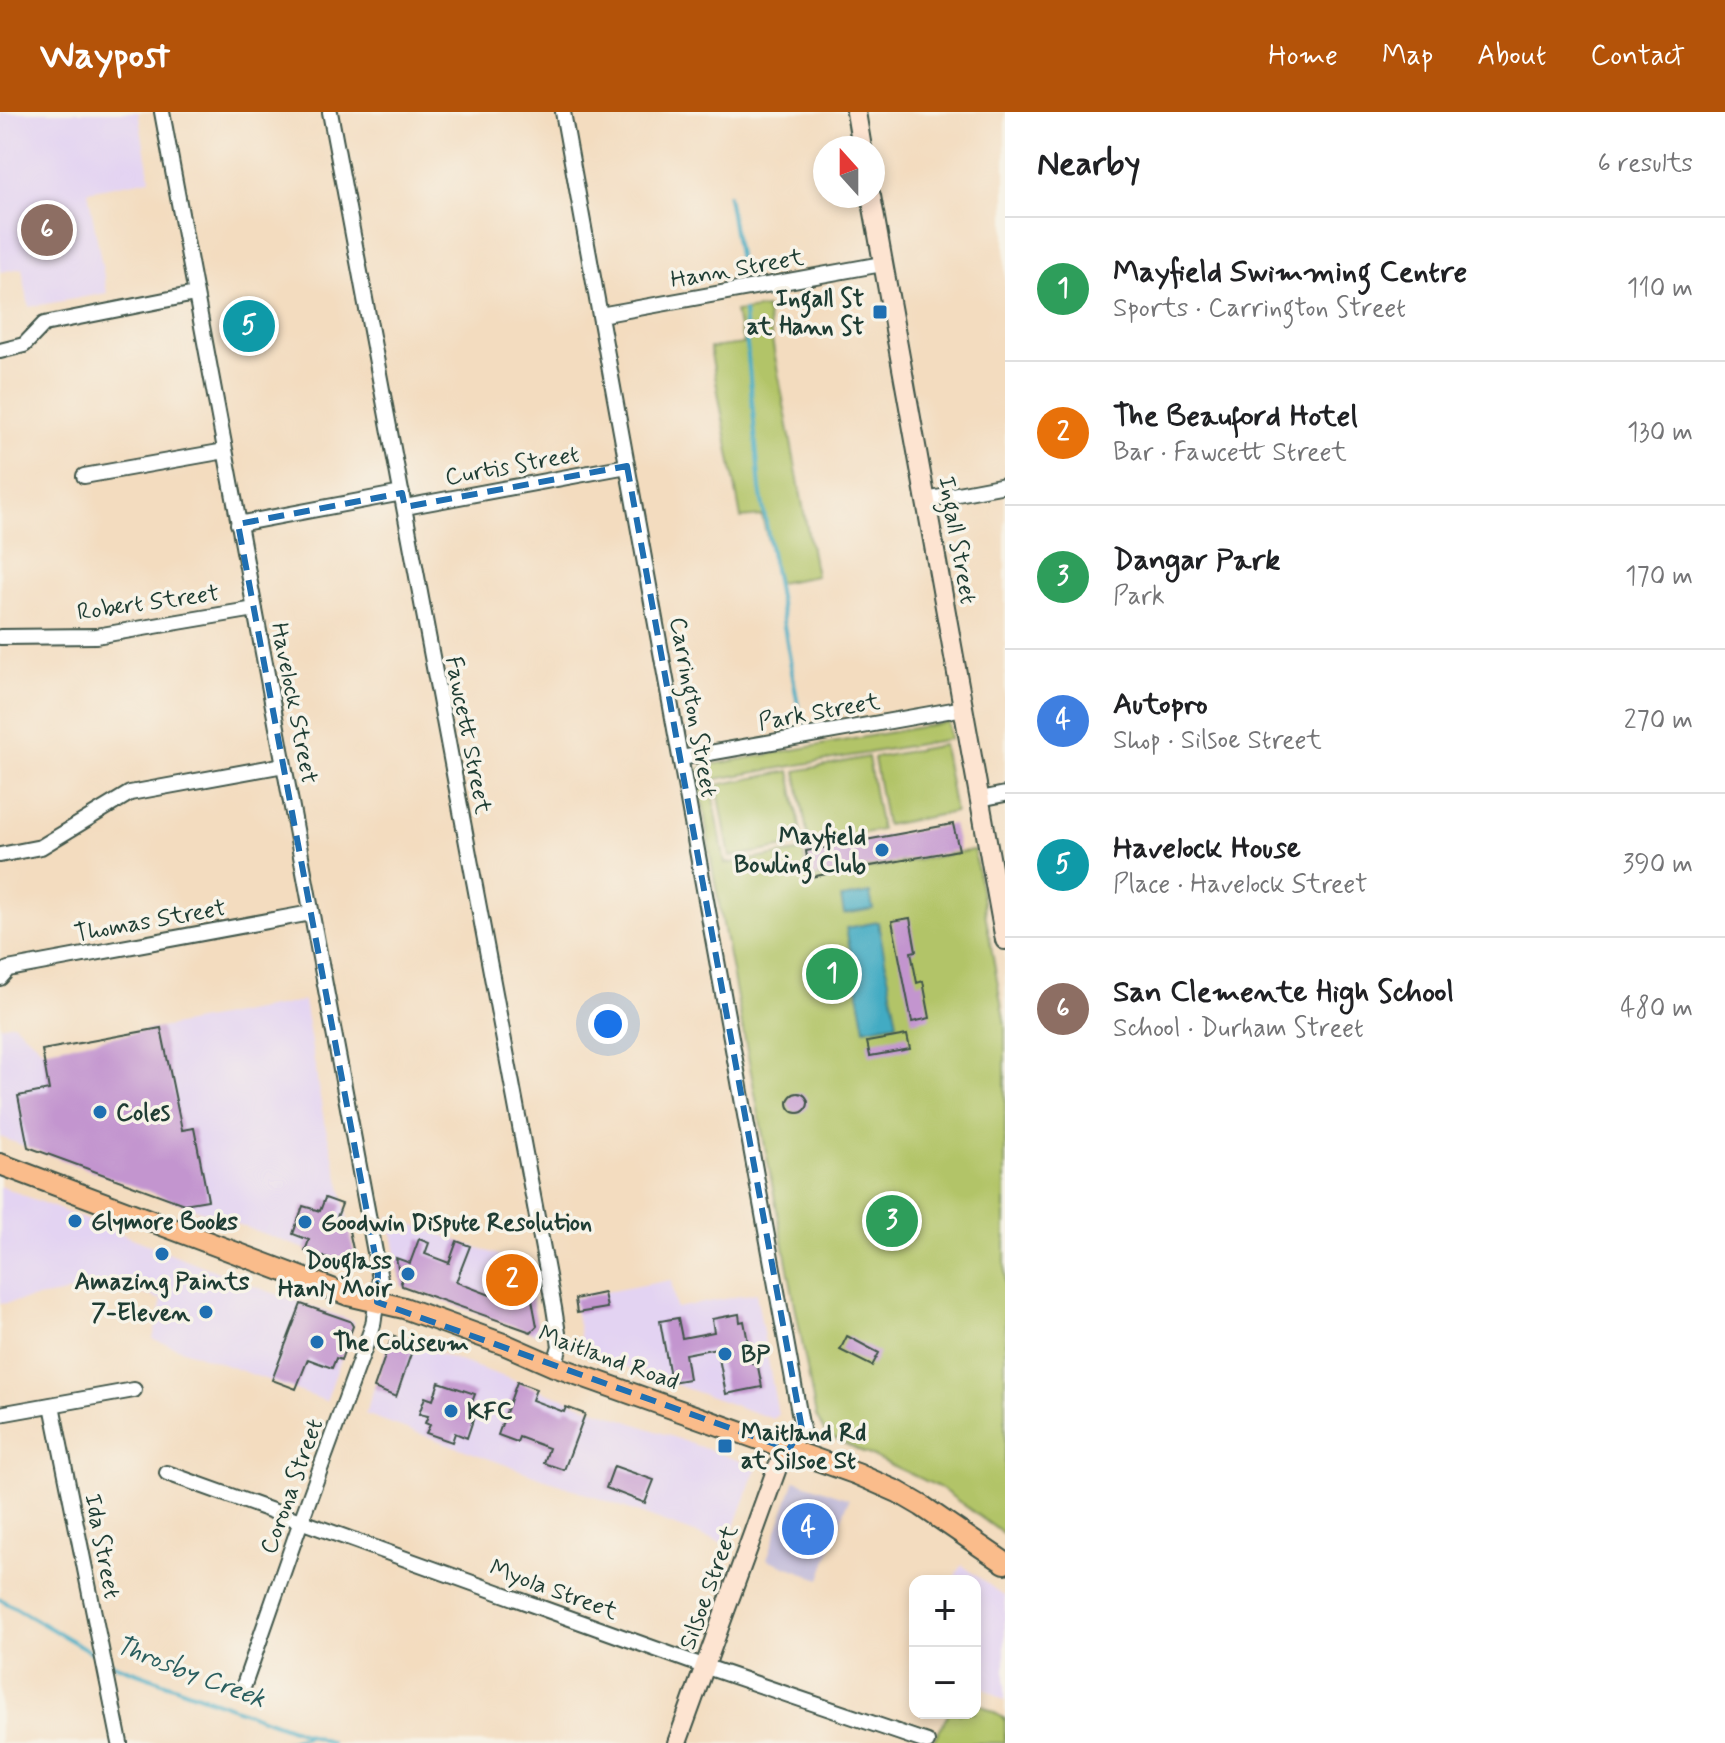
<!DOCTYPE html>
<meta charset="utf-8">
<style>
:root{--surface:#fff;--page:#f6f6f6;--text:#202124;--muted:#757577;--line:#e0e0e0;--accent:#b45309}
body{margin:0;font-family:Mynerve,sans-serif;background:var(--page);color:var(--text)}
.controls{position:absolute;right:24px;bottom:24px;display:grid;overflow:hidden;border-radius:16px;box-shadow:0 4px 12px #0003}
.controls button{width:72px;height:72px;display:grid;place-items:center;padding:0;border:0;border-bottom:2px solid var(--line);background:var(--surface);color:var(--text);font:40px sans-serif}
.compass{position:absolute;left:813px;top:24px;width:72px;height:72px;border-radius:50%;background:var(--surface);box-shadow:0 4px 12px #0003;rotate:339deg}
.you{position:absolute;left:608px;top:912px;width:28px;height:28px;margin:-20px;border:6px solid #fff;border-radius:50%;background:#1a73e8;box-shadow:0 0 0 12px #1a73e833}
.badge{display:grid;place-items:center;width:52px;height:52px;border-radius:50%;background:var(--accent);color:#fff;font-size:26px;font-weight:700}
.pin{position:absolute;translate:-50% -50%;border:4px solid #fff;box-shadow:0 2px 8px #0006}
.list{margin:0;padding:0;list-style:none}
h2{display:flex;justify-content:space-between;align-items:center;height:104px;margin:0;padding:0 32px;font-size:34px}
h2 small{font-size:26px;font-weight:400;color:var(--muted)}
.list li{display:grid;grid-template-columns:52px 1fr auto;gap:24px;align-items:center;box-sizing:border-box;height:144px;padding:0 32px;border-top:2px solid var(--line)}
.list b{display:block;font-size:30px;white-space:nowrap}
.list p{margin:0;font-size:26px;white-space:nowrap;color:var(--muted)}
.list em{font-size:26px;font-style:normal;color:var(--muted)}
.map{position:relative;flex:none;width:1005px;height:1631px;overflow:hidden}
header{display:flex;align-items:center;gap:48px;box-sizing:border-box;height:112px;padding:0 40px;background:var(--accent);color:#fff}
header strong{font-size:38px}
nav{display:flex;gap:44px;margin-inline-start:auto;font-size:28px}
main{display:flex}
aside{flex:1;background:var(--surface)}
.map>svg:first-child{display:block}
</style>
<header>
<strong>Waypost</strong>
<nav><a>Home</a><a>Map</a><a>About</a><a>Contact</a></nav>
</header>
<main>
<div class="map">
<svg width="1005" height="1631" viewBox="0 0 1005 1631">
<rect width="100%" height="100%" fill="#f7f3e8"/>
<filter id="ink" filterUnits="userSpaceOnUse"><feTurbulence type="fractalNoise" baseFrequency=".0125" numOctaves="2"/><feDisplacementMap in="SourceGraphic" scale="16" xChannelSelector="R" yChannelSelector="G"/><feConvolveMatrix kernelMatrix="1 2 1 2 8 2 1 2 1" color-interpolation-filters="sRGB"/></filter>
<filter id="wash" filterUnits="userSpaceOnUse"><feTurbulence type="fractalNoise" baseFrequency=".006" numOctaves="4" result="noise"/><feDisplacementMap in="SourceGraphic" scale="32" xChannelSelector="R" yChannelSelector="G"/><feGaussianBlur stdDeviation="1.8" result="paint"/><feColorMatrix in="noise" values="0 0 0 0 0 0 0 0 0 0 0 0 0 0 0 0 0 1.4 0 .05"/><feComposite in="paint" operator="in"/></filter>
<g filter="url(#wash)">
<rect width="100%" height="100%" fill="#f3dcbf"/>
<path fill="#e3d3f2" d="M0,0h138l12,67 -62,12 19,102 -78,14 -7,-39 -22,4z
M304,889l20,120 17,65 16,82 -357,-131v-111l13,-3 30,27z
M0,1074l259,102 94,33v5l-27,75 -173,-62 9,-39 -46,-15 -116,19z
M389,1104l137,49 13,70 -137,-49z
M671,1168l5,28 80,-15 22,122 -5,4 -184,-65 -7,-9 -9,-47z
M392,1225l365,130 -29,78 -363,-131z
M962,1453l43,32v104l-30,-19v-101h-23z"/>
<path fill="#c6c0da" d="M795,1368l54,19 -29,80 -53,-20z"/>
<path fill="#b2c467" stroke="#68804e" stroke-width="2" d="M766,196l50,268 -38,7 -16,-67 -21,2 -31,-170 34,-4 -9,-32z
M948,610l2,17 -234,40 -5,5 14,80 78,-13 5,28 166,-29 31,175v510l-66,-48 -113,-52 -10,-19 -104,-550 -14,-96 6,-4z
M943,633l12,67 -69,13 -12,-67z
M868,645l13,73 -72,13 -13,-72z
M790,659l13,73 -73,13 -13,-72z
M975,1589l30,18v24h-73l17,-30h26z"/>
<path fill="#43abc3" stroke="#31747c" stroke-width="2" d="M870,781l3,16 -29,5 -3,-16z
M878,810l19,101 -32,6 -19,-101z"/>
<g fill="none" stroke-linecap="round" stroke-linejoin="round">
<path stroke="#43abc3" stroke-width="4" d="M728,84l12,71
M744,200l16,177 40,228
M0,1487l98,57
M109,1550l12,5 210,76
M285,1631l24,-8"/>
</g>
<g id="blocks">
<path fill="#c395cf" d="M269,199l4,21 -45,9 -4,-21z
M953,712l6,26 -149,27 -4,-26z
M910,806l6,33 -5,1 6,31 6,-2 7,37 -18,4 -20,-101z
M161,916l21,102 12,-2 14,72 -24,4 -156,-57 -10,-51 31,-6 -7,-40z
M907,923l3,14 -40,7 -3,-14z
M788 991a10 10 0 1 1 20 0a10 10 0 1 1-20 0Z
M325,1086l17,6 -8,21 13,-4 10,47 -52,-17 4,-11 -16,-6 10,-28 17,5z
M419,1127l10,4 -4,11 24,9 8,-22 13,5 -14,36 34,13 15,-39 20,7 12,63 -6,6 -129,-46 -6,-28 14,5z
M604,1181l3,15 -30,5 -2,-14z
M301,1192l49,17 3,5 -12,34 -5,-2 -4,10 -24,-9 -12,30 -24,-9z
M739,1202l1,8 4,-1 8,42 5,-1 5,25 -36,7 -9,-46 -32,6 4,25 -18,3 -11,-61 18,-3 4,20 32,-6 -2,-13z
M392,1224l22,9 -18,52 -22,-9z
M847,1224l32,17 -7,13 -32,-16z
M439,1270l36,12 -4,11 3,1 -3,10 3,1 -7,21 -12,-5 -3,9 -26,-9 4,-8 -5,-2 3,-7 -9,-2 6,-17 8,3z
M517,1270l19,7 -4,11 32,12 2,-5 19,7 -21,56 -20,-7 5,-15 -30,-11 -2,5 -19,-7z
M614,1354l40,14 -9,23 -39,-15z"/>
</g>
</g>
<g filter="url(#ink)">
<use href="#blocks" fill-opacity="0" stroke="#3f5549" stroke-width="2"/>
<g fill="none" stroke-linecap="round" stroke-linejoin="round">
<defs>
<path id="street" d="M162,0l218,1167 -7,46 -72,196 -57,164
M330,0l224,1196 6,38 -6,20
M563,0l239,1317 -13,20
M600,203l282,-51
M0,239l24,-6 20,-21 151,-30
M84,364l141,-25
M926,388l79,-15
M405,395l222,-41
M238,412l164,-31
M0,525l96,-1 159,-27
M681,646l283,-50
M980,687l25,-5
M0,743l41,-8 89,-54 154,-28
M0,866l8,-9 303,-56
M52,1293l68,338
M0,1302l134,-24
M167,1361l522,188 238,81"/>
<path id="secondary" d="M856,0l6,36
M871,84l134,744
M677,1631l100,-275 12,-19"/>
<path id="primary" d="M0,1052l348,131 56,13 102,37 48,21 303,108 41,18 24,14 83,57"/>
</defs>
<use href="#street" stroke="#3f5549" stroke-width="18"/>
<use href="#secondary" stroke="#3f5549" stroke-width="22"/>
<use href="#primary" stroke="#3f5549" stroke-width="24"/>
<use href="#street" stroke="#fff" stroke-width="14"/>
<use href="#secondary" stroke="#fde4d1" stroke-width="18"/>
<use href="#primary" stroke="#fabc8b" stroke-width="20"/>
</g>
</g>
<path fill="none" stroke="#1f6fb2" stroke-width="6" stroke-dasharray="16 10" stroke-linejoin="round" d="M627,354l175,963 -13,20 -412,-147 1,-31 -140,-747 164,-31 3,14z"/>
<g fill="#1f6fb2" stroke="#f7f3e8" stroke-width="3">
<rect x="872" y="192" width="16" height="16" rx="4"/>
<circle cx="882" cy="738" r="8"/>
<circle cx="100" cy="1000" r="8"/>
<circle cx="75" cy="1109" r="8"/>
<circle cx="305" cy="1110" r="8"/>
<circle cx="162" cy="1142" r="8"/>
<circle cx="408" cy="1162" r="8"/>
<circle cx="206" cy="1200" r="8"/>
<circle cx="317" cy="1230" r="8"/>
<circle cx="725" cy="1242" r="8"/>
<circle cx="451" cy="1299" r="8"/>
<rect x="717" y="1326" width="16" height="16" rx="4"/>
</g>
<g text-anchor="middle" stroke-width="7" stroke-linejoin="round" paint-order="stroke">
<g font-size="24" fill="#1f3d34" stroke="#f7f3e8">
<text transform="translate(737 156) rotate(-10)" y="8">Hann Street</text>
<text transform="translate(512 353) rotate(-10)" y="8">Curtis Street</text>
<text transform="translate(958 428) rotate(80)" y="8">Ingall Street</text>
<text transform="translate(148 490) rotate(-8)" y="8">Robert Street</text>
<text transform="translate(295 591) rotate(79)" y="8">Havelock Street</text>
<text transform="translate(694 595) rotate(80)" y="8">Carrington Street</text>
<text transform="translate(819 599) rotate(-10)" y="8">Park Street</text>
<text transform="translate(469 623) rotate(79)" y="8">Fawcett Street</text>
<text transform="translate(150 808) rotate(-10)" y="8">Thomas Street</text>
<text transform="translate(609 1245) rotate(20)" y="8">Maitland Road</text>
<text transform="translate(291 1374) rotate(-70)" y="8">Corona Street</text>
<text transform="translate(103 1434) rotate(79)" y="8">Ida Street</text>
<text transform="translate(708 1475) rotate(-70)" y="8">Silsoe Street</text>
<text transform="translate(554 1477) rotate(20)" y="8">Myola Street</text>
</g>
<g font-size="24" font-weight="bold" fill="#1f3d34" stroke="#f7f3e8" text-anchor="start">
<text x="864" y="194" text-anchor="end">Ingall St<tspan x="864" dy="28">at Hann St</tspan></text>
<text x="866" y="732" text-anchor="end">Mayfield<tspan x="866" dy="28">Bowling Club</tspan></text>
<text x="116" y="1008">Coles</text>
<text x="91" y="1117">Glymore Books</text>
<text x="321" y="1118">Goodwin Dispute Resolution</text>
<text x="392" y="1156" text-anchor="end">Douglass<tspan x="392" dy="28">Hanly Moir</tspan></text>
<text x="162" y="1177" text-anchor="middle">Amazing Paints</text>
<text x="190" y="1208" text-anchor="end">7-Eleven</text>
<text x="333" y="1238">The Coliseum</text>
<text x="741" y="1250">BP</text>
<text x="467" y="1307">KFC</text>
<text x="741" y="1328">Maitland Rd<tspan x="741" dy="28">at Silsoe St</tspan></text>
</g>
<g font-size="26" font-style="italic" fill="#2a5e5f" stroke="#f7f3e8">
<text transform="translate(191 1559) rotate(21)" y="9">Throsby Creek</text>
</g>
</g>
</svg>
<div class="controls">
<button>+</button>
<button>−</button>
</div>
<svg class="compass" viewBox="-18 -18 36 36"><path d="M0-13l5 13h-10z" fill="#e53935"/><path d="M0 13l5-13h-10z" fill="#757577"/></svg>
<div class="you"></div>
<div class="pin badge" style="left:832px;top:862px;background:#2e9e5b">1</div>
<div class="pin badge" style="left:512px;top:1168px;background:#e8710a">2</div>
<div class="pin badge" style="left:892px;top:1109px;background:#2e9e5b">3</div>
<div class="pin badge" style="left:808px;top:1417px;background:#3f7fe0">4</div>
<div class="pin badge" style="left:249px;top:214px;background:#0f9aa8">5</div>
<div class="pin badge" style="left:47px;top:118px;background:#8d6e63">6</div>
</div>
<aside>
<h2>Nearby<small>6 results</small></h2>
<ul class="list">
<li><span class="badge" style="background:#2e9e5b">1</span><div><b>Mayfield Swimming Centre</b><p>Sports · Carrington Street</p></div><em>110 m</em></li>
<li><span class="badge" style="background:#e8710a">2</span><div><b>The Beauford Hotel</b><p>Bar · Fawcett Street</p></div><em>130 m</em></li>
<li><span class="badge" style="background:#2e9e5b">3</span><div><b>Dangar Park</b><p>Park</p></div><em>170 m</em></li>
<li><span class="badge" style="background:#3f7fe0">4</span><div><b>Autopro</b><p>Shop · Silsoe Street</p></div><em>270 m</em></li>
<li><span class="badge" style="background:#0f9aa8">5</span><div><b>Havelock House</b><p>Place · Havelock Street</p></div><em>390 m</em></li>
<li><span class="badge" style="background:#8d6e63">6</span><div><b>San Clemente High School</b><p>School · Durham Street</p></div><em>480 m</em></li>
</ul>
</aside>
</main>
